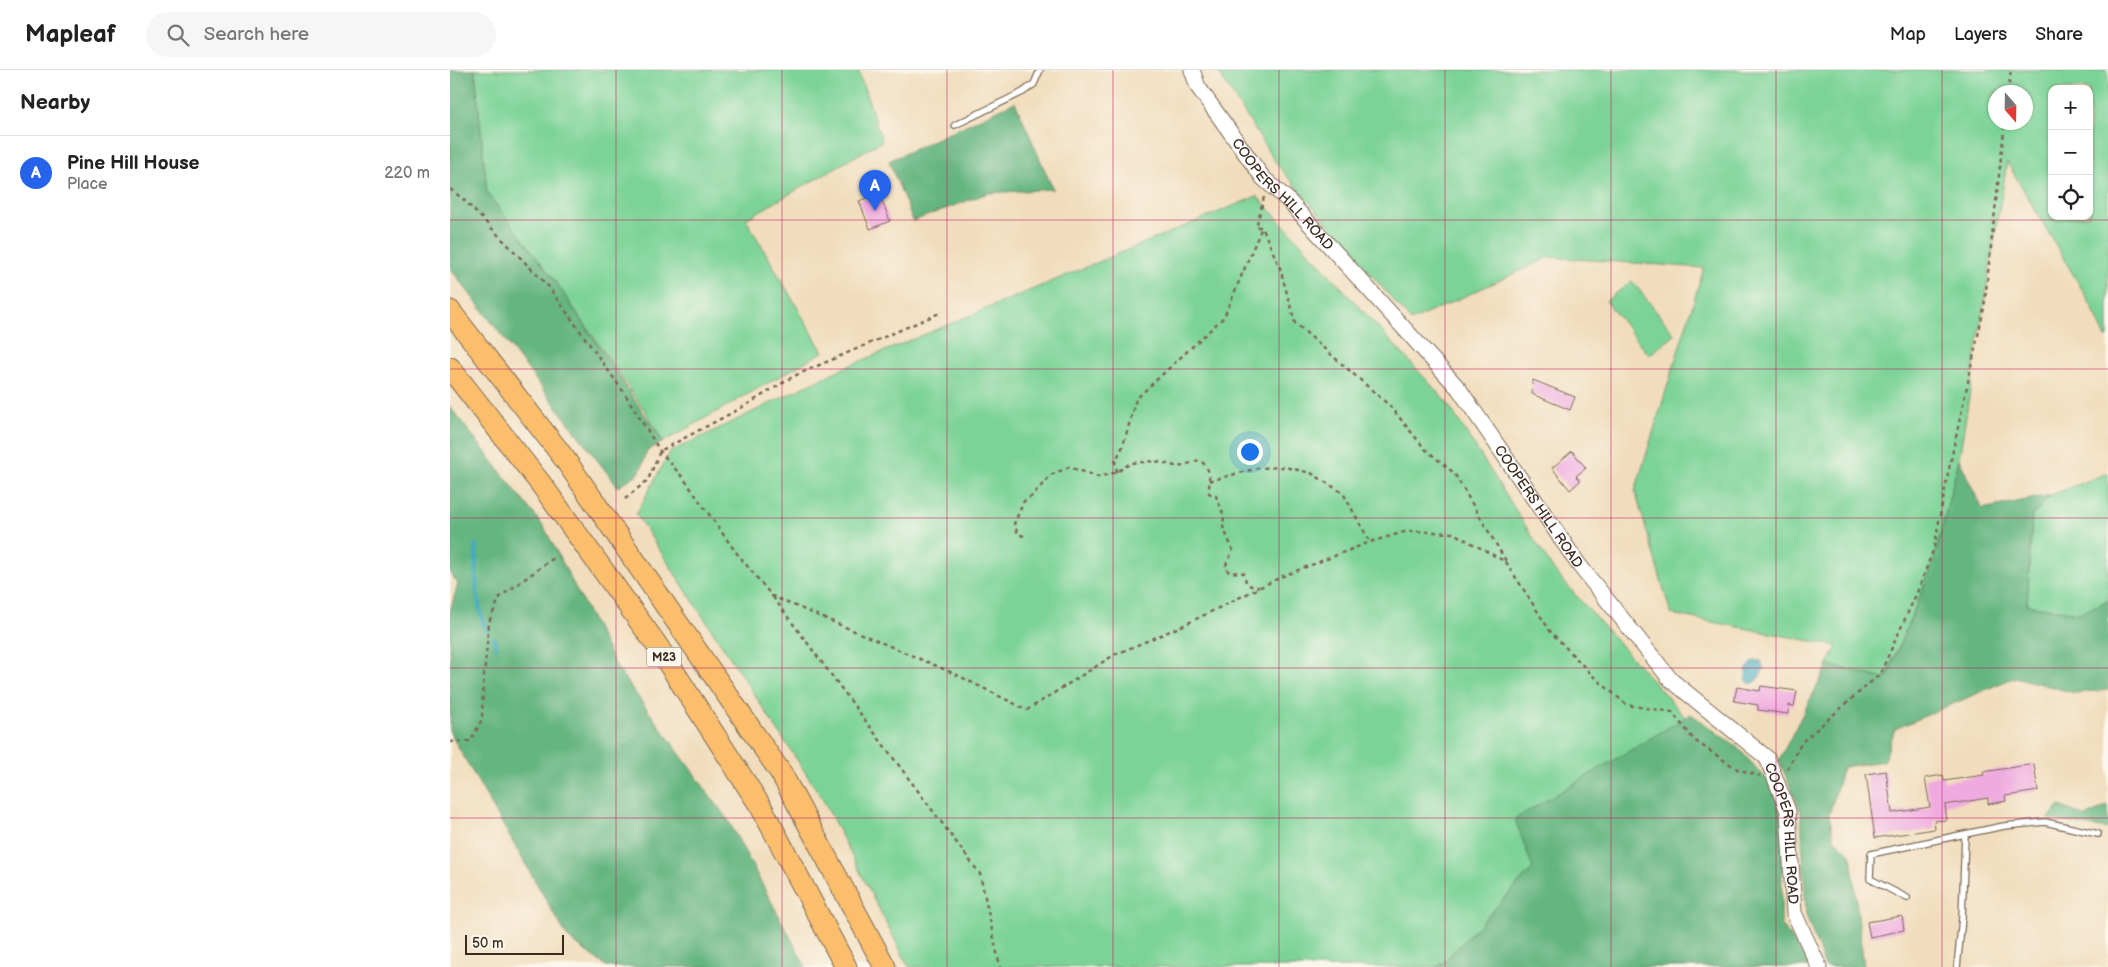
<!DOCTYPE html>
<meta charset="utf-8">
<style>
:root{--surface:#fff;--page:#f6f6f6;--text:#222;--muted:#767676;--line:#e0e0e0;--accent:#2563eb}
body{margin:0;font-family:"Balsamiq Sans",sans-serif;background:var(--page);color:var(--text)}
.controls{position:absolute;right:15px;top:15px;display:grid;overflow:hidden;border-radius:10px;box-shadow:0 1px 4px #0004}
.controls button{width:45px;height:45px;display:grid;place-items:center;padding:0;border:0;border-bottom:1px solid var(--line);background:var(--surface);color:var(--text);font:25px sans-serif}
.compass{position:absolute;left:1538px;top:15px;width:45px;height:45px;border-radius:50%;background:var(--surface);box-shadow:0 1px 4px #0004;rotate:160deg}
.scale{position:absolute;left:15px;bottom:12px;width:99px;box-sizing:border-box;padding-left:5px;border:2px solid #3b2a1e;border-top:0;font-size:14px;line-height:18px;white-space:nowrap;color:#3b2a1e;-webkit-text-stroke:4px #fbf7ec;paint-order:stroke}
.you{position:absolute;left:799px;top:381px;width:18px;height:18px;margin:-12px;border:4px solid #fff;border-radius:50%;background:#1a73e8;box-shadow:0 0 0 8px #1a73e833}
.badge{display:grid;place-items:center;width:32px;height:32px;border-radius:50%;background:var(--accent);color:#fff;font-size:16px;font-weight:700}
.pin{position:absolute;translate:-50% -41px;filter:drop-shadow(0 1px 2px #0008)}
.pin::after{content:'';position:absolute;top:26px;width:18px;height:15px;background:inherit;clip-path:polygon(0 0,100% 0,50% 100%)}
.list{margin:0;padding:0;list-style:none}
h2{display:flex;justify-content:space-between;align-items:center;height:65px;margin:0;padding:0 20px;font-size:21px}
h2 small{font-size:16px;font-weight:400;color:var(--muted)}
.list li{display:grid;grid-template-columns:32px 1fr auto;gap:15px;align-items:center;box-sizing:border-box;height:75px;padding:0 20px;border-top:1px solid var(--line)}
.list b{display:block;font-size:19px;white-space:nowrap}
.list p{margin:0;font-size:16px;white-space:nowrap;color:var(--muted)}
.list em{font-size:16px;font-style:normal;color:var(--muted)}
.icon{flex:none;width:28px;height:28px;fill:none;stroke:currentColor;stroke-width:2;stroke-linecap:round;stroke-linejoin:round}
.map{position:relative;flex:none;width:1658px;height:897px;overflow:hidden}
header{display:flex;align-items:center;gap:30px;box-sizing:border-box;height:70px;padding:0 25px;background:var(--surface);border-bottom:1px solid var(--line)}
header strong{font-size:24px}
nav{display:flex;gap:28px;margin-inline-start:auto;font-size:18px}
.search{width:350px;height:45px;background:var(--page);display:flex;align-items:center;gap:12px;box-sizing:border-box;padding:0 18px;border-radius:28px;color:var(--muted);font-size:19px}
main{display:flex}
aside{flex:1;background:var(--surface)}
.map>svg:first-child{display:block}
</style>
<header>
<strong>Mapleaf</strong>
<div class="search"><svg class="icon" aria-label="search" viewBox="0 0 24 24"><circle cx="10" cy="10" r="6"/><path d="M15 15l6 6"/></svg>Search here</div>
<nav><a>Map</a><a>Layers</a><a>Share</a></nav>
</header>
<main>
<aside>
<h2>Nearby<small></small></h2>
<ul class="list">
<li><span class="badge">A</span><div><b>Pine Hill House</b><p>Place</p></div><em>220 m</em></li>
</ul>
</aside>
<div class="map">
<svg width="1658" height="897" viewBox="0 0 1658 897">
<rect width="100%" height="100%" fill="#fbf7ec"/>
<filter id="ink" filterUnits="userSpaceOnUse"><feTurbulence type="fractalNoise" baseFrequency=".02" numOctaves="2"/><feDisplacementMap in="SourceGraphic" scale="10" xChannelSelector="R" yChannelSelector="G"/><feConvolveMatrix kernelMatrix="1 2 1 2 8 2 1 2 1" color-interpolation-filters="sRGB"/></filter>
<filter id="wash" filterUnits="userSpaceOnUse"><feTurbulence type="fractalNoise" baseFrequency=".0096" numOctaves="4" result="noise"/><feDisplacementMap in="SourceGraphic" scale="20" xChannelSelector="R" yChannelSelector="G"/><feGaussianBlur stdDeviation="1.12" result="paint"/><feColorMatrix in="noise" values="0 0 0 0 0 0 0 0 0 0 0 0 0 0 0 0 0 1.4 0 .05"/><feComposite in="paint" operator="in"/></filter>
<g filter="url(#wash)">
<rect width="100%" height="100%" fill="#f1ddbd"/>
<path fill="#7cd397" stroke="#5c7e5a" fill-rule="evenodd" d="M25,0h383l24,71 -136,78 77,133 -160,90 -16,-28 -92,-133 -68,-88z
M767,0h891v268h-2l-16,-35 -83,-141 -48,297 -26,105 -48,115 -57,-14 9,-19 -166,-32 -36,-123 69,-223 -154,-11 -139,64 -135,-158zM1602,19h37v127h-37zM1546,22h30v30h-30z
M807,126l189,205 109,171 131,146 -170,103 17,47 -88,93 -9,6h-527l-87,-169 -186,-284 34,-62 169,-82z
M1182,211l43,54 -26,20 -43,-54z
M1658,403v128l-29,12 -52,-8 5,-89 19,-21z"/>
<path fill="#65b580" stroke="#50704f" d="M0,0h25l12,123 68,88 108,161 -16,9 -7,21 -22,15 -168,-219z
M565,32l38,87 -65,4 -75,28 -24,-60z
M0,337l94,120 73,141 111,152 78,147h-199l-39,-29 -118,-205v-122l8,-27 -8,-12z
M1509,389l23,50 69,-14 -19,21 -5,89 52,8 29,-12v89l-33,3 -60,-16 -120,52 -11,32 -41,6 -14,48 5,24 17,16 13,112h-39l-19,-52 -5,-103 -22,-52 49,-95 58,14 47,-115z
M1241,644l47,34 32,35 13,37 -2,104 30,43h-375l9,-6 88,-93 -18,-49z
M1658,735v24l-61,-10 13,-13 26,11z"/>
<path fill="#3fa9be" stroke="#3d6a6e" d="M1303,591h8l3,8 -8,13 -6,2 -3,-3 -1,-10z"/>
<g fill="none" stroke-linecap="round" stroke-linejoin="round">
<path stroke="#3fa9be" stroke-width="4" d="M26,475c0,30 -1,57 10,86
M44,568l2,10"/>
</g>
<g id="blocks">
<path fill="#efaadf" d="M429,123l11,28 -20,8 -11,-28z
M1083,310l42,17 -5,13 -38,-16z
M1122,381l14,17 -10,8 4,5 -10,9 -18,-22z
M1311,616l36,5 -3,15 -5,-1 -1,9 -30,-4v-5l-24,-4 3,-14 23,4z
M1584,694l4,27 -33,5 1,5 -18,3v-6l-43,7 2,15 -13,1 1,8 -60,9 -9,-64 20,-3 6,42 38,-6 -5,-29 18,-3 1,6 40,-6 -1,-3z
M1452,846l2,14 -34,7 -3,-15z"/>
</g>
</g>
<g filter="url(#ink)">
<use href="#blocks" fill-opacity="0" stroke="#7b6956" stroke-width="1"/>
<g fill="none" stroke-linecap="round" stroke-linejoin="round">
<defs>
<path id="service" d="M505,55l68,-33 11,-8 6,-14
M1457,828l-37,-19 1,-25 94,-20
M1507,897l5,-49 3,-84 39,-8 41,-4 53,12"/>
<g id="tertiary">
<path id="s1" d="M742,0l6,17 65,91 25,22 171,189 120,176 92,115 96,78 21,53 6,102 25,54"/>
</g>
<path id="motorway" d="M0,241l114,147 217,315 104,194
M0,298l91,116 115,160 105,163 85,160"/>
</defs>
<use href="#service" stroke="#7b6956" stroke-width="8"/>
<use href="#tertiary" stroke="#7b6956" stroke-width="17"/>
<use href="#motorway" stroke="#7b6956" stroke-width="23"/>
<path stroke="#7b6956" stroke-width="2.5" stroke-dasharray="4 4" stroke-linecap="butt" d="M1558,22l3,-22
M0,119l13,10 85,87 77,108 35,57 24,28 51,72 37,45 181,77 74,37 87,-55 70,-30 99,-49 87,-34 38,-11 45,2 53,29 44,69 43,45 34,29 45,7 22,28 43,29 23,7
M814,127l-8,30h6l18,41 15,55 95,83 35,43 29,24 52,88
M667,402l-2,-10 8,-16 13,-47 88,-82 38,-90
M759,411l49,-13 27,-1 26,6 32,20 27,49
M175,429l23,-19 12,-29 83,-44 51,-31 148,-64
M574,466l-6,-2 -4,-10 10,-23 8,-5 19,-21 18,-8 30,10 18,-5 14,-9 24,-2 24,6 20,-7c13,8 10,18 10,33l7,3 8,20 -1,11 10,23 -8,17 4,5 15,1 2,9 5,4 8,1
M323,527l207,277 20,93
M0,672l21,-1 11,-22 1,-32 6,-65 11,-25 55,-40
M1337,699l15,-27 78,-68 39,-86 15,-40 13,-70 37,-170 21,-186"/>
<use href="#service" stroke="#fff" stroke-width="5.5"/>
<use href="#tertiary" stroke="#fff" stroke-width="15"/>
<use href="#motorway" stroke="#fabe6d" stroke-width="21"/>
</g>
</g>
<path fill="none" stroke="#c2185b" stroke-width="1" stroke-opacity="0.55" d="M166,0v897M332,0v897M497,0v897M663,0v897M829,0v897M995,0v897M1161,0v897M1326,0v897M1492,0v897M0,150h1658M0,299h1658M0,448h1658M0,598h1658M0,748h1658"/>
<g text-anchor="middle" stroke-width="4" stroke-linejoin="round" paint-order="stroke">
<rect fill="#fbf7ec" stroke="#75685c" stroke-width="1" x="196.5" y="577.5" width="35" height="19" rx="4"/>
<g font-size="12" font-weight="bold" fill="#3b2a1e">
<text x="214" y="591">M23</text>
</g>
<g font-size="14" fill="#3b2a1e" stroke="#fbf7ec">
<text dy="5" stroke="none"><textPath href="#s1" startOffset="155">COOPERS HILL ROAD</textPath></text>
<text dy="5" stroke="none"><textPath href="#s1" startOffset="560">COOPERS HILL ROAD</textPath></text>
<text dy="5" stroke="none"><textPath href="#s1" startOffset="980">COOPERS HILL ROAD</textPath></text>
</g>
</g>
</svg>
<div class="controls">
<button>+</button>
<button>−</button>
<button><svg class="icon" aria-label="locate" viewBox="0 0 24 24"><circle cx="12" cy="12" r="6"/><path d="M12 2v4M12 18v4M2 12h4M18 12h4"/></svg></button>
</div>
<svg class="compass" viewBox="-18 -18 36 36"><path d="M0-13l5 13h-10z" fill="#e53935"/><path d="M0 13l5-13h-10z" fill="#767676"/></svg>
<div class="scale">50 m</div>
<div class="you"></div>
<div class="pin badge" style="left:425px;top:141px">A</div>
</div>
</main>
